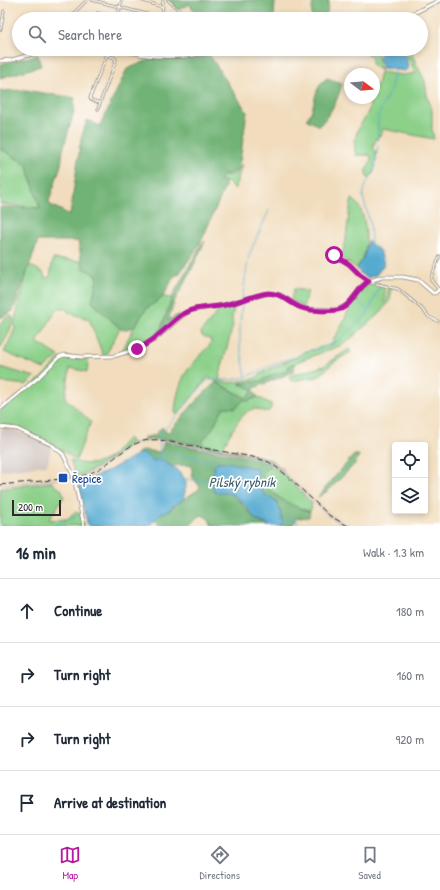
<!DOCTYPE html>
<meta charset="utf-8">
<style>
:root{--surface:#fff;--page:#f2f2f3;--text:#1f2937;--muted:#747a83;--line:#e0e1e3;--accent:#b5179e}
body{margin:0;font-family:"Patrick Hand",sans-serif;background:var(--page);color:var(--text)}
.controls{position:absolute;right:12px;bottom:12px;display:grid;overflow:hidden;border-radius:4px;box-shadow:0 2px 6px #0003}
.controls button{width:36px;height:36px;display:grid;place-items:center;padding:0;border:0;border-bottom:1px solid var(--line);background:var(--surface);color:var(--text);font:20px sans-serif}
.compass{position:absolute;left:344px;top:68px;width:36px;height:36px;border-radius:50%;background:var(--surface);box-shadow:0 2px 6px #0003;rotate:106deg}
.scale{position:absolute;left:12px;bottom:10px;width:49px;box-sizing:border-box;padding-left:4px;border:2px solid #2b2b2b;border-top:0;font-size:11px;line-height:14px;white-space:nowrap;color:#2b2b2b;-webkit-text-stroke:3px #fff;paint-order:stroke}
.stop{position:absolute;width:12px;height:12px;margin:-9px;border:3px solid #b5179e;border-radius:50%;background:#fff}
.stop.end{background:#b5179e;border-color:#fff;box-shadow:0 1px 4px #0008}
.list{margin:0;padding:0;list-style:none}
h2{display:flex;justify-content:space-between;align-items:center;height:52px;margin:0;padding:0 16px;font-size:17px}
h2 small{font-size:13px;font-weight:400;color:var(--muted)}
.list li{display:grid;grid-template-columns:26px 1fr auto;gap:12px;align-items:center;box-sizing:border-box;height:64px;padding:0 16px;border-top:1px solid var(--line)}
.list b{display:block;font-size:15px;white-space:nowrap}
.list em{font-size:13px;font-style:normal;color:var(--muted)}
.icon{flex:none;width:22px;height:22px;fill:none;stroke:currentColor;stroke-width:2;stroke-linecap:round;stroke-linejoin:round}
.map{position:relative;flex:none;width:440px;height:526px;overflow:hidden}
.search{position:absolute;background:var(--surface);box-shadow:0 2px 6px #0003;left:12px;right:12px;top:12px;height:44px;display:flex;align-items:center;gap:10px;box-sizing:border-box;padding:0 14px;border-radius:22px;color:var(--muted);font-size:15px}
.sheet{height:308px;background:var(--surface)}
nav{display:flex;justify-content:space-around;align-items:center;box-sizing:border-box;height:56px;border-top:1px solid var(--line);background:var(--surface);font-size:11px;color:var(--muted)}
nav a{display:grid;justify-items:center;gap:2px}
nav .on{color:var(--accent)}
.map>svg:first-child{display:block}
</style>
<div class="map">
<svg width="440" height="526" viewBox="0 0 440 526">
<rect width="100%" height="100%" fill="#fff"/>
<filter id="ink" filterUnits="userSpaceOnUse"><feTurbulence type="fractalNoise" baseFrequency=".025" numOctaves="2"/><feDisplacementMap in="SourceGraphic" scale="8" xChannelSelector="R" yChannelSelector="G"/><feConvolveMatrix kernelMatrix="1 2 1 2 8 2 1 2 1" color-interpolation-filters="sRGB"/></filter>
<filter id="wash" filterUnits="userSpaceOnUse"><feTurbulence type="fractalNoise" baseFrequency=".012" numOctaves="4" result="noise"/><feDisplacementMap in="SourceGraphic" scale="16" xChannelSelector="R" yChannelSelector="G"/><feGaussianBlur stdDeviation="0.9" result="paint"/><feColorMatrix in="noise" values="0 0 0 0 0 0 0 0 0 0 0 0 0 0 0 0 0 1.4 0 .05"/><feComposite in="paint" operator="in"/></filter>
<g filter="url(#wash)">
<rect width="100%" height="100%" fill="#f1ddbd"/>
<path fill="#cec1ba" d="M9,428l6,2 37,16 -5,19 -47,6v-42z
M150,438l15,1 100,20 15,9 51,47 20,11h-6l-16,-9 -45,-43 -15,-11 -17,-5 -92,-17h-10l-14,3 -9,5 -29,21 -14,7 -84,10v-3l74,-8 14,-3 9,-5 33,-24z"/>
<path fill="#8cd08a" stroke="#5c7e5a" d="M360,49h16l5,22 -9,-6v-8z
M401,49h8l16,32 2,14 5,15v19l2,10 -51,-10 -2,6 -3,1 -5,10 1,3 2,2c0,9 1,22 -8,27l-1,-1c-1,-2 -1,-5 -1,-7 2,-6 7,-8 4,-15h-14c-3,-9 -1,-22 5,-31 5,-9 11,-14 8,-26h5v-11l3,-2 3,-13 23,3 13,-2 -11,-20 1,-1h-2z
M0,148l27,17 13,43 -40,-4z
M242,164l-7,25 -8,-7h-8l3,-6 12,-2z
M352,199c14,7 18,48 10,61 -2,3 -4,5 -6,8l-15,-11c7,-19 6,-39 11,-58z
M53,259l29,2 2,7 14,8 -6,26 28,26 -14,27h-3l-14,-36 -20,-6 -2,-4h-10l-20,33 22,14 -15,13 -40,-17 11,-23 -1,-6 15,-58 15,8v5l6,-1z
M370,284l8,1 2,3 2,-2 4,1 -3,15h2l4,-14h3l-2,12 -10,13 -31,27 -10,6 -50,19 -2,6 -14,4 -12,6 -21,2 12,6 -2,6 -4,3 -38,-21 -30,38 -3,-2c1,-14 4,-30 12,-42 4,-6 10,-11 14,-17 3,-5 10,-6 10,-14l-9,-4 -1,-4 20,-24 15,-4c-3,6 -5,16 -3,21l-11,41 -3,15 11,2 26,-5 4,-4 20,-10 17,-7 7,-5 29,-8v-5c13,-15 18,-48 37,-55z
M294,289l14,2 -5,16 -12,-8z
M163,297l9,1 -11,31c-3,3 -4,6 -6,8 -8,8 -21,11 -31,15l-1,-3 11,-22 12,-18z
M10,315l3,3c-2,12 -6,20 -13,30v-25z
M349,349l2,3 -17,10 -16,15 -27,4 -2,-5 3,-1 32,-9z
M66,357l15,2 8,-1 -2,14 -17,-4 -5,30 26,24 -15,38 -25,-17 -40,-18h-11v-15l40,-31 20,-21z
M0,367l35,10 -9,8 -26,-3z
M258,397l13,7v4l-2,3c-7,2 -10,-3 -16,-2 -11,1 -26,30 -31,40l-19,-4 -1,-3 21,-34 3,-1 10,1 7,-8 5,1z
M128,438l4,4c-18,14 -34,28 -56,34l-6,-16c13,5 28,6 40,-3 7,-6 11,-13 18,-19z
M270,466c10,2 31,26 39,34l3,4 -2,7 -2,1c-14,-5 -64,-28 -38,-46z
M52,482l2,3 8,5 2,7 -3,4 -12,19 18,-1 8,-7 5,1 3,13h-83v-37z"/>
<path fill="#71b276" stroke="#4e6e50" d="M167,0h108l-1,19h-77l2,-2 -10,-13 -11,6z
M313,0h16l-3,19h-15z
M38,55l3,11 -41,12v-14z
M210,56l37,56 -7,48 -3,11 -14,4 -4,6h6v6l-25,57 -21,30 -5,2 -11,21 -17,12 -12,18 -12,3 -30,-28 6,-26 -15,-8 -5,-27h-40l-25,70 -13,7v-111l40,1 -13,-43 -27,-17v-59l2,2 23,-1 50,8 -1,3v10l-11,39 -2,15 -12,36v3l21,11 11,-76 6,-19 13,6 27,-57 24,-10z
M327,78l15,5c-3,15 -12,32 -23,43l-13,-7c11,-9 5,-30 21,-41z
M205,241l-15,32 -15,27 -7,20 10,-5 1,2 -23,19 2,-4 3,-3 13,-36 28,-49z
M291,364h4l-2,8 -39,16v4l4,5 -5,1 -5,3 -5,-1 -7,8 -10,-1 -3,1 -11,21 -10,13 2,3 59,12 8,3 13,10 -14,-9 -10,-4 -95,-18h-21l-1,-1 12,-3 7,-8 4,5 2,1 27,-31 21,-20 30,16 4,-3 2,-6 -13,-5 22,-3 12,-6 14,-4z
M164,442l88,16 17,5 1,3c-26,18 24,41 38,45h2l-1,6 -12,1 -5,8h-11l2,-4c-3,-7 -1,-12 -7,-20 -4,-5 -10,-4 -13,-9 -5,-9 -3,-19 -7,-25l-36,-6h-3l-3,12 -1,17c7,4 15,0 21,5 9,6 13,17 22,23 4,4 9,5 14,7h-58l-3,-7 -7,-4 -4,2 -8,9h-30l-5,-7 7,-6 7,-2 5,-6 24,-15 2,-3 -8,-11v-10l-6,-1 -15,1 -13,-8 -2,3h-2l-3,-4 -11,-4 -3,1 5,-4 16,2 4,-2z
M354,455h5l-4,9 -27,27 -10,6 15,-18z"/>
<path fill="#54aad0" stroke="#406a7e" d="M398,49c7,4 10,12 10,20l-4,2 -21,-3 -4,-11 2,-4 5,-4z
M368,241l12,10 4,13 -7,10 -9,4 -7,-4 -4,-5 7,-13z
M140,453h4l10,8 4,-3 4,3 3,-1 2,4 10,5c2,4 5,6 8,10 3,5 -1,16 -2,21l-9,5 -6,6 -6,2 -13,13h-61l-10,-43 28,-11z
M217,462h10l29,6c4,5 1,9 3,15 0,3 2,6 3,8 4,7 8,5 13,9 6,7 5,15 8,22l-2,4h-11l-15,-7 -10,-14 -13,-11 -18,-2 -1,-3 1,-23z"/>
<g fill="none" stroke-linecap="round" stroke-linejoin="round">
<path stroke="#54aad0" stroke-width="1" d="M377,49l3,6
M378,140v-24l13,-28 4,-18
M371,243l-1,-20 -7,-26 1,-6 2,-7 8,-12 4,-27
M242,299l7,-44 20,-45
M357,301l12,10
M242,302l-2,25v19l6,30
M159,459l-1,-2 2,-7v-15l47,-55h24l15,-3 35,-16 15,-4 9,-6 14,-2 19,-8 26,-23 5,-7 11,-26 -5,-9
M164,461l3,-8h1l19,4 13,1 3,3 8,-1 5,3
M184,479l24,2
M282,522h3l3,-3 9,2 1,5
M53,526l17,-7 10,-3
M306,526h4"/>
</g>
</g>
<g filter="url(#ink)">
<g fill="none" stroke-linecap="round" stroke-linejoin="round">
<defs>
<path id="street" d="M92,0l70,18
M141,0l21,7
M168,0l15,14 5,2
M97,13l20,5
M117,18l5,-18
M68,19l19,-19
M162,19l1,-19
M0,30l1,-2 3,-17
M173,49l1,6
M29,55l2,-6
M107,55l8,3 1,2 -16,43 -9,-3 -1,-2 19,-49
M98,109l2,-6
M330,252l19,12 11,11 13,8 25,6 23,19 8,9 9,4
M439,290l-8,-10 1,-5 8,-19"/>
<path id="secondary" d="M402,19l38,-19
M117,49c30,9 73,11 102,0
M0,61l12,-1 37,-11
M0,409l39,-32 20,-20 5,-2 17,2 33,-1 23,-7 17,-9 30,-26 8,-4 33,-5 43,-12 12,2 20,12 6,2 31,1 8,-4 4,-3 14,-18 4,-3 15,-5h21l15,3 15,13h2l5,-4
M0,427l17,2 35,16 11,9 11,23 10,49"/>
</defs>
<use href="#street" stroke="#8e8474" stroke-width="3"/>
<use href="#secondary" stroke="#8e8474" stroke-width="4.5"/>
<use href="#street" stroke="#fff" stroke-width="1.5"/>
<use href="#secondary" stroke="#fff" stroke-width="3"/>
<path stroke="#2b2b2b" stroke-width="1" stroke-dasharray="6 3" stroke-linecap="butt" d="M0,485c17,-2 35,-3 52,-5 15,-2 30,-2 43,-9 24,-12 34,-34 65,-31l93,17 16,5 15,11 46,43 18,10"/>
</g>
</g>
<g fill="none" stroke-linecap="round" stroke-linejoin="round" filter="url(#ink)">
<path stroke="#b5179e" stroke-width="5" d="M137,349c20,-9 29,-23 46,-35 13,-8 28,-6 42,-9 13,-3 25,-8 38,-11 17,-4 25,9 39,14 8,3 31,4 39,1 13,-6 16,-21 28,-28l-9,-6 -11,-11 -15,-9"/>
</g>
<rect fill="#1a4fb4" stroke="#fff" stroke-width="1.5" x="58" y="473" width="10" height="10" rx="2"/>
<g text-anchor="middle" stroke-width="3.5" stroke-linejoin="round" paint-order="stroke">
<g font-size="13" fill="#164399" stroke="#fff" text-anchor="start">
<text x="72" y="483">Řepice</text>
</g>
<g font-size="14" font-style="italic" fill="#3b5e6d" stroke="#fff">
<text x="242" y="487">Pilský rybník</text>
</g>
</g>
</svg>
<div class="controls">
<button><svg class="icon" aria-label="locate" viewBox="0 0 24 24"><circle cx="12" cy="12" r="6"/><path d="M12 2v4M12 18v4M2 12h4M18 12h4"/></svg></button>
<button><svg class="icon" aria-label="layers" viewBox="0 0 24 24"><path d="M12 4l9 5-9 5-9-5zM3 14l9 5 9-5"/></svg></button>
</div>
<svg class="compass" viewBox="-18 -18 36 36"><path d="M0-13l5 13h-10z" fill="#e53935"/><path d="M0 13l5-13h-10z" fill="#747a83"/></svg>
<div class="scale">200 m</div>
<div class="stop" style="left:334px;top:255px"></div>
<div class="stop end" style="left:137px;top:349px"></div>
<div class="search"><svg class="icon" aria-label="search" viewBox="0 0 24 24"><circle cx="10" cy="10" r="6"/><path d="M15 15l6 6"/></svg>Search here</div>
</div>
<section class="sheet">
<h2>16 min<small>Walk · 1.3 km</small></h2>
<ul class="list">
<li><svg class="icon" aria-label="ahead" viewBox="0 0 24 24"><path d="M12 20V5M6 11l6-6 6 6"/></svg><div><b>Continue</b></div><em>180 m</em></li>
<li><svg class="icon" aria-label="right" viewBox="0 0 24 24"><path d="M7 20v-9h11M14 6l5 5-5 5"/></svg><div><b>Turn right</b></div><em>160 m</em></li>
<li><svg class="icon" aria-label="right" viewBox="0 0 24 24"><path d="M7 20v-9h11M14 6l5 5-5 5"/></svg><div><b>Turn right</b></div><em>920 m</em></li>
<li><svg class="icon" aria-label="arrive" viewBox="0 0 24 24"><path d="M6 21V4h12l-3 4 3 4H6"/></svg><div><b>Arrive at destination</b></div></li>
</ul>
</section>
<nav>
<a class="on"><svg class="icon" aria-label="map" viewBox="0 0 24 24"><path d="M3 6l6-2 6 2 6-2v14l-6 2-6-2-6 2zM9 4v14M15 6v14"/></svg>Map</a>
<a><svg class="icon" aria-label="directions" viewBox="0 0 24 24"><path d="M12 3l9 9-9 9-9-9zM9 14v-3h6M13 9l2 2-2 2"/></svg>Directions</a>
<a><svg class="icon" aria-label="saved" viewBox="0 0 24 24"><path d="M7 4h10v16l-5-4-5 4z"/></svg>Saved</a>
</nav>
